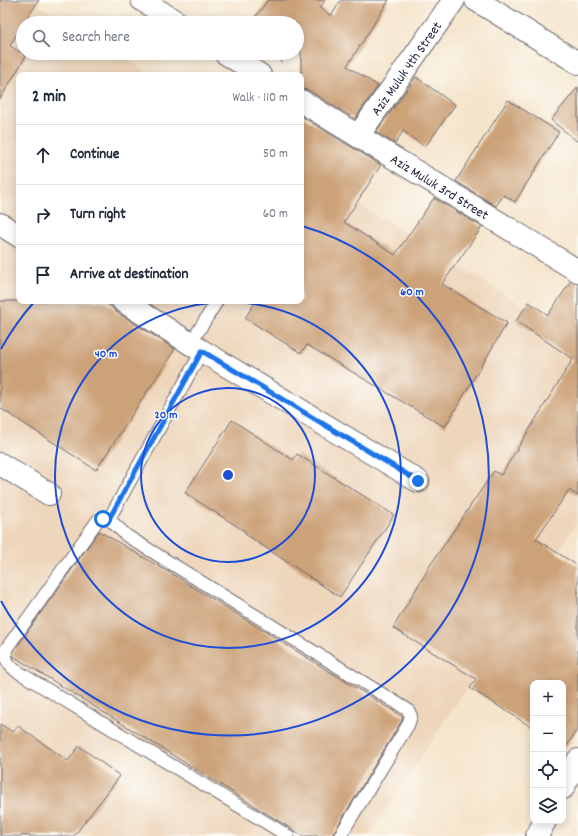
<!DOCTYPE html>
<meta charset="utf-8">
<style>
:root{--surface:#fff;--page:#f6f6f7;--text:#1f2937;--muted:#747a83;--line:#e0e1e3}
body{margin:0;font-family:Dekko,sans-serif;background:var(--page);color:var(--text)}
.controls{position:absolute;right:12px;bottom:12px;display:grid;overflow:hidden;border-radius:8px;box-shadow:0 2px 10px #0003}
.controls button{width:36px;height:36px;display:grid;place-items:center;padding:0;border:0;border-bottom:1px solid var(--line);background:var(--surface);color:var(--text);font:20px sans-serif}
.stop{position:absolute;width:12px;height:12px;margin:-9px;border:3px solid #1a73e8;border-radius:50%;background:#fff}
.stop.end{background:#1a73e8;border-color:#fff;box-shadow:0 1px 4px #0008}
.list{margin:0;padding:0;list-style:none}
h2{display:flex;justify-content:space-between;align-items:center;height:52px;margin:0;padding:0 16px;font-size:17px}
h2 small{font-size:13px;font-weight:400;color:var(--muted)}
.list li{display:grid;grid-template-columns:26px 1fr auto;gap:12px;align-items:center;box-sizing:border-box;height:60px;padding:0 16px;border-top:1px solid var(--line)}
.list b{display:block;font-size:15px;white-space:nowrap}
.list em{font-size:13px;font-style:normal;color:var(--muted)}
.icon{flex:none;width:22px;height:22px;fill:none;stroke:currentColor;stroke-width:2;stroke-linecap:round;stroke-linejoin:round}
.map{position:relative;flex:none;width:578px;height:836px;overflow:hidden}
.search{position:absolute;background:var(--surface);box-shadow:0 2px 10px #0003;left:16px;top:16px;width:288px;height:44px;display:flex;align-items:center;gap:10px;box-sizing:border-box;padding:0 14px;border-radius:22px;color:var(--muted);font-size:15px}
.panel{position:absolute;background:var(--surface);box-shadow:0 2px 10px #0003;left:16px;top:72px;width:288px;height:232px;border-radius:8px}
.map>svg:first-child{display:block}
</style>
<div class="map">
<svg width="578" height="836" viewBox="0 0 578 836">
<rect width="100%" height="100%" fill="#fdfcf7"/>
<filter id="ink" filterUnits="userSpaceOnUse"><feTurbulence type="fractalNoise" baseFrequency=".025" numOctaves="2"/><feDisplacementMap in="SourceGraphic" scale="8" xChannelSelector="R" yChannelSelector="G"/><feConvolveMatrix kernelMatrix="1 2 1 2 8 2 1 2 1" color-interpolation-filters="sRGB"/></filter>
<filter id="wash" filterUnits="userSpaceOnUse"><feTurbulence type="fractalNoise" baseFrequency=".012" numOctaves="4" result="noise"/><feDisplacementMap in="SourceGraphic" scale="16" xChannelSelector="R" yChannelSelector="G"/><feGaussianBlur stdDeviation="0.9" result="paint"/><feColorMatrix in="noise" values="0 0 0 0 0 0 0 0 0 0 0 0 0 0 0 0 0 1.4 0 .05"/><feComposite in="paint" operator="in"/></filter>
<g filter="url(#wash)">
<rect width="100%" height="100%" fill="#f5e5cc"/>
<path fill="#eed6bb" d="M0,0h31l37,23h-45v30h93l36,22h-133v226h282v-133l277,172v181l-210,315h-368z"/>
<g id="blocks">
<path fill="#cca279" d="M0,0h39l-15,23h-1l-13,23 16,10 -26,43z
M268,0h57l-5,8 11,8 10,-16h48l-42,66 31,20 -23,33 -47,-29 -7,-1v-55l-4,6v-17h-46z
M268,53h20l-7,9z
M416,77l39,28 -30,42 -22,-16 -8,13 -19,-12z
M578,87v55l-27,-22z
M508,100l51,32 -44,70 -11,-7 -8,11 -40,-25z
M301,116l80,49 -37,57 51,33 39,-57 48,29 -40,57 65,39 -62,104 -138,-82 -6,8 -56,-35 11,-17h45z
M571,281l7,2v213l-9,-6 -33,49 42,27v162l-13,21 -2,-2v-64h-30v45l-63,-40 6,-9 -83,-51 38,-64 63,-93 7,4 72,-116 -57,-38 13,-19 19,13z
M0,301h102l10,6 4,5 59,37 -79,121 -96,-62z
M232,420l61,40 4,-6 97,61 -54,82 -95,-63 1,-2 -61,-39z
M99,531l73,43 231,143 -2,5 -67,110 -1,4h-30l-290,-180v-4z
M0,724l13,8 5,-6 50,35 11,-15 41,30 -46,60h-74z"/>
</g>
</g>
<g filter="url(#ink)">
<use href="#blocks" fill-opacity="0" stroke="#6c666e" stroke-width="1"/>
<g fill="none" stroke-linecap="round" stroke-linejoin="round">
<defs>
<path id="service" d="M191,343l26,-42
M109,519l93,-168
M288,836l-273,-166c-8,-7 -10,-11 -9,-21l92,-129 5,-1h6l18,17 281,174 3,6 -3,9 -68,111"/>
<g id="minor">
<path d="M142,0l36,23"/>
<path d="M476,0l102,63"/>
<path d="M225,53l35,22"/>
<path id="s1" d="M301,101l277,170"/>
<path id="s2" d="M358,136l96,-136"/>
<path d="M0,224l19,12"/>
<path d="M123,301l79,50 216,130"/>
<path d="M0,464l49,30"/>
<path d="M563,788l15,-28"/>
<path d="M537,836l8,-15"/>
</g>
</defs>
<use href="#service" stroke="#6c666e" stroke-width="14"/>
<use href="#minor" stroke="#6c666e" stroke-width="24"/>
<use href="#service" stroke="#fff" stroke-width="12"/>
<use href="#minor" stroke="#fff" stroke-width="22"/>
</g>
</g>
<g fill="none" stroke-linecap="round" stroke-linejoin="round" filter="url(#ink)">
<path stroke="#1a73e8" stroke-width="5" d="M103,519h6l93,-168 216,130"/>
</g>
<g fill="none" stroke="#1d4ed8" stroke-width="2">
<circle cx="228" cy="475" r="87"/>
<circle cx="228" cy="475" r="173"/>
<path d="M1 349A260 260 0 0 1 35 301M302 226A260 260 0 1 1 1 601"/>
</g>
<g text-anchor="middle" stroke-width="3" stroke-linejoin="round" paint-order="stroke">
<g font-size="14" fill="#22223b" stroke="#fdfcf7">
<text dy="5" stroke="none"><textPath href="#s2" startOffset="83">Aziz Muluk 4th Street</textPath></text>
<text dy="5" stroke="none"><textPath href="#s1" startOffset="163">Aziz Muluk 3rd Street</textPath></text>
</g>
</g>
<circle cx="228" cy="475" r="6" fill="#1d4ed8" stroke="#fdfcf7" stroke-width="2"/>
<g font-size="12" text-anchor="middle" font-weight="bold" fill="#1d4ed8" stroke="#fdfcf7" stroke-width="3" stroke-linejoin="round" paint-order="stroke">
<text x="412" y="295">60 m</text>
<text x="106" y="357">40 m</text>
<text x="166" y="418">20 m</text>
</g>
</svg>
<div class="controls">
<button>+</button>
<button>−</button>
<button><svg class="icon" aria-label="locate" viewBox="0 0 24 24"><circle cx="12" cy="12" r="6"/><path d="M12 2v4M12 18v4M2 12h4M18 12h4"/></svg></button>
<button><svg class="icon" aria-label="layers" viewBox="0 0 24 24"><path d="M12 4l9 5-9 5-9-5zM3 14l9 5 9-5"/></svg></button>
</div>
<div class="stop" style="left:103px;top:519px"></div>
<div class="stop end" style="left:418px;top:481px"></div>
<div class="search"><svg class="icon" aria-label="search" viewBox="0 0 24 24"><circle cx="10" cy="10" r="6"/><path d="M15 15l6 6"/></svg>Search here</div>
<section class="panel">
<h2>2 min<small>Walk · 110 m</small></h2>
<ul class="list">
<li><svg class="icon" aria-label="ahead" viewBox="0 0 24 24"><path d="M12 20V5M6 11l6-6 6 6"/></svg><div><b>Continue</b></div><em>50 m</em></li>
<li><svg class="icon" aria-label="right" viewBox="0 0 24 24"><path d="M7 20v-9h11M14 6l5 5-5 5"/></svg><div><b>Turn right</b></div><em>60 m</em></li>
<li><svg class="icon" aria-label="arrive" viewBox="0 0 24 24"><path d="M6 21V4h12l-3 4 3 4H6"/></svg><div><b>Arrive at destination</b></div></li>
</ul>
</section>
</div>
